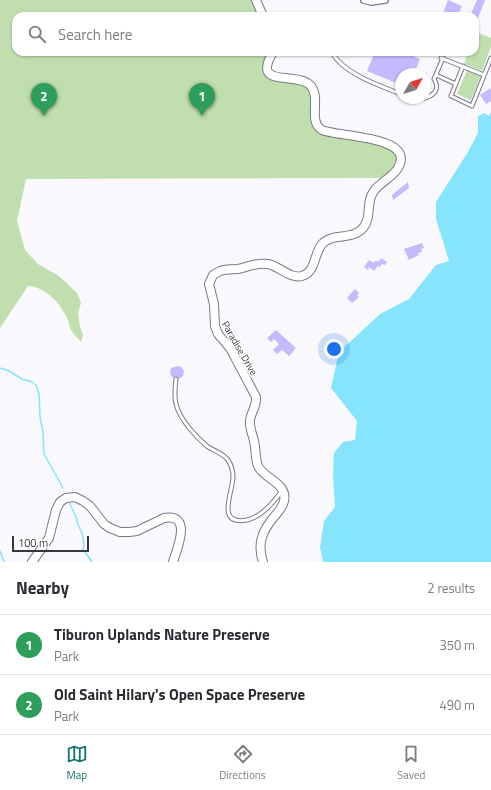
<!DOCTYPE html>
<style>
:root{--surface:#fff;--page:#f7f7f7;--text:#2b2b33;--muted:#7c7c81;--line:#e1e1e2;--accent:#0f766e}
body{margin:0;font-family:"Titillium Web",sans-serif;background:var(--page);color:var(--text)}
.compass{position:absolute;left:395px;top:68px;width:36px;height:36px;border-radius:50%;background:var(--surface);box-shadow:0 1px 3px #0004;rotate:51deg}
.scale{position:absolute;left:12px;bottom:10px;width:77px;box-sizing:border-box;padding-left:4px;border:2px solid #38373e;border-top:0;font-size:11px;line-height:14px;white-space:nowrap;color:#38373e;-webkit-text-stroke:3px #fff;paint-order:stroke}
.you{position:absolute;left:334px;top:349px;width:14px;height:14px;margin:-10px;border:3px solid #fff;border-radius:50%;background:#1a73e8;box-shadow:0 0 0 6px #1a73e833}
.badge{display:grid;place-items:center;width:26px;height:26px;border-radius:50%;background:var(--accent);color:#fff;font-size:13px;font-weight:700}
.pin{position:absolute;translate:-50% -33px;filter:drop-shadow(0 1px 2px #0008)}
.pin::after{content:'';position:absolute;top:21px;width:14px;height:12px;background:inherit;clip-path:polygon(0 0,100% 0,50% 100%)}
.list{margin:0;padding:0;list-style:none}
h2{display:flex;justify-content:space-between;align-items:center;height:52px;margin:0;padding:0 16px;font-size:17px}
h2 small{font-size:13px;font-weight:400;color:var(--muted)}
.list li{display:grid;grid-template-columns:26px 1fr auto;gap:12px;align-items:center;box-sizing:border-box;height:60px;padding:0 16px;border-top:1px solid var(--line)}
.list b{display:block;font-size:15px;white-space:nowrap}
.list p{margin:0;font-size:13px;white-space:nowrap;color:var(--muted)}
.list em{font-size:13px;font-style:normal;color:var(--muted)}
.icon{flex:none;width:22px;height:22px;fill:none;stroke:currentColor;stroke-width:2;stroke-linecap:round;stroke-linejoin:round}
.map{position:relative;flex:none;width:491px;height:562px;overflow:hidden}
.search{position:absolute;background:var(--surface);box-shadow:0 1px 3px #0004;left:12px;right:12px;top:12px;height:44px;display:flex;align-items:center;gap:10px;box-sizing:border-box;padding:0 14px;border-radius:12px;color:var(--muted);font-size:15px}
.sheet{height:172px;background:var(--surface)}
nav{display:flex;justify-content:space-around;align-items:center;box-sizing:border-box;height:56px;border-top:1px solid var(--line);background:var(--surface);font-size:11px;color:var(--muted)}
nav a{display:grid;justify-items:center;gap:2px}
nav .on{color:var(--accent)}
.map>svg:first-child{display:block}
</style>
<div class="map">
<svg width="491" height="562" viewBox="0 0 491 562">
<rect width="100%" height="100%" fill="#f9f8fc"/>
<path fill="#c1dfae" d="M0,0h256l7,16h-247v36h257l-6,18 43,15 8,41 55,13 27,17 -12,22 -362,1 -9,42 8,29 13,14 21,12 18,17 4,10 -3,10 2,14 3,8 -2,7c-3,-4 -8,-8 -10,-12 -2,-4 -2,-9 -4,-12 -8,-16 -21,-31 -39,-32l-28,42z
M476,32l15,6v9l-9,24 -18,-7 4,-12h7v-17z
M467,70l14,5 -10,25 -14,-6z"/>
<path fill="#86e4fd" d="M491,112v450h-168l-3,-15 4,-26 11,-14 -2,-34 1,-20 9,-11 12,-2 2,-19 -26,-33 8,-36 41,-38 29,-15 27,-34 13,-4 -13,-42v-17l32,-50 10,-19v-17l6,-3 5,3z"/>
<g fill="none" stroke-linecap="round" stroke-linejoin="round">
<path stroke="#86e4fd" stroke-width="1.5" d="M0,368l9,3 13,8 10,3 4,3 3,9 1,23 3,15 1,22 19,34
M70,504l6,13 2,8 4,8 2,10 -1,6 9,13
M0,551l4,11"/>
</g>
<path fill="#c6b9fd" d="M448,0l14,6 -4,10h-16z
M477,0h8l-10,26v-10h-5z
M375,52h28l17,7 -6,15h-13v11l-34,-14z
M491,88v13l-5,3 -6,-9z
M408,182l1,6 -16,12 -1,-5z
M422,243l2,5 -3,1 1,3 -4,1 1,2 -10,5 -5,-11z
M381,258l6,4 -2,3 -3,-1 -2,3 -2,-1 -4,5 -5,-4 -1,3 -4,-3 5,-7 5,3 1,-2h4z
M355,289l4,4 -2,3 2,1 -7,6 -5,-5z
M276,330l20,18 -7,8 -7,-6 -5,4 -4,-4 6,-6 -5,-5 -3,3 -4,-4z
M177,366l4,1 3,4 -1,5 -4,3 -3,-3 -3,2 -3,-4 1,-6z"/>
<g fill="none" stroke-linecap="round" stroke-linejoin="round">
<defs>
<path id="lane" d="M332,52c10,21 48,34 69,42
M441,58l43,17
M463,66l-12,30 21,10 19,-48
M436,75l20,9
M411,98c12,4 33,-4 23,-19l9,-21
M176,379c-1,8 -2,17 0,25 4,16 20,33 32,43 7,4 16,7 20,13 4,6 5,11 5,17 0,15 -18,49 14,43 14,-3 26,-17 34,-28"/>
<path id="street" d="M364,0l7,2 14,-2"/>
<path id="secondary" d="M256,0l7,16
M32,562l17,-24 7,-28 4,-8 6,-4 9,-1 8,4 7,5 14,18 6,4 10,4h9l8,-1 27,-13c29,-5 13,31 9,44
M263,562c-6,-18 -1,-31 11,-45 4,-5 9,-10 10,-16 4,-18 -20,-22 -26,-35 -3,-8 -2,-17 -4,-25 -1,-6 -5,-13 -4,-21 1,-8 7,-14 6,-23l-26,-49 -12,-14 -3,-8 -1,-22 -5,-20 4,-9 7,-4c6,-2 12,-2 18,-2 10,-2 19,-7 30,-5 11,2 22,15 34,12 14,-4 12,-23 20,-32 10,-11 28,-4 39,-14 12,-10 4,-28 13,-39 6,-9 18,-13 24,-23 19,-33 -62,-31 -76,-38 -15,-9 0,-33 -12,-45 -14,-14 -59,4 -37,-33"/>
</defs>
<use href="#lane" stroke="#7b7889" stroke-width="5"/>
<use href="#street" stroke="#7b7889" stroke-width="8"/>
<use href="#secondary" stroke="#7b7889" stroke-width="10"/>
<use href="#lane" stroke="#fff" stroke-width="3"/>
<use href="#street" stroke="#fff" stroke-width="5.5"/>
<use href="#secondary" stroke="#fff" stroke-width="8"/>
</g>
<g text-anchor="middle" stroke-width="3.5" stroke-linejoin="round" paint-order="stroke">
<g font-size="10" fill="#38373e" stroke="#fff">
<text transform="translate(240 348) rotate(60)" y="4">Paradise Drive</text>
</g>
</g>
</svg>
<svg class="compass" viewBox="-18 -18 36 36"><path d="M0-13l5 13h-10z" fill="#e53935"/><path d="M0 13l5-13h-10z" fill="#7c7c81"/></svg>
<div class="scale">100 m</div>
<div class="you"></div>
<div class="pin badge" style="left:202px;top:116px;background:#2e9e5b">1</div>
<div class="pin badge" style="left:44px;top:116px;background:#2e9e5b">2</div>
<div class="search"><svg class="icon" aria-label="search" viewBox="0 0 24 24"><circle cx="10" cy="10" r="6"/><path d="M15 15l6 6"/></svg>Search here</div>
</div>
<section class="sheet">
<h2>Nearby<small>2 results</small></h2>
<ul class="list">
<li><span class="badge" style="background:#2e9e5b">1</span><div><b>Tiburon Uplands Nature Preserve</b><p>Park</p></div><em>350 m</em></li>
<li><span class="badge" style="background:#2e9e5b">2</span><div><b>Old Saint Hilary's Open Space Preserve</b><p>Park</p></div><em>490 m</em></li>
</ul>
</section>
<nav>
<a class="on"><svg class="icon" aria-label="map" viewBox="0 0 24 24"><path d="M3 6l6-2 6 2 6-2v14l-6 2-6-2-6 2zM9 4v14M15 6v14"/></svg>Map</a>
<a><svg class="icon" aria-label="directions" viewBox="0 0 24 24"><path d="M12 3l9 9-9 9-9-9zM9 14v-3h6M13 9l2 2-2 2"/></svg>Directions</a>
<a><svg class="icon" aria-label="saved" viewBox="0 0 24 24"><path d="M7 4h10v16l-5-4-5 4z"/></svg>Saved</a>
</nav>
